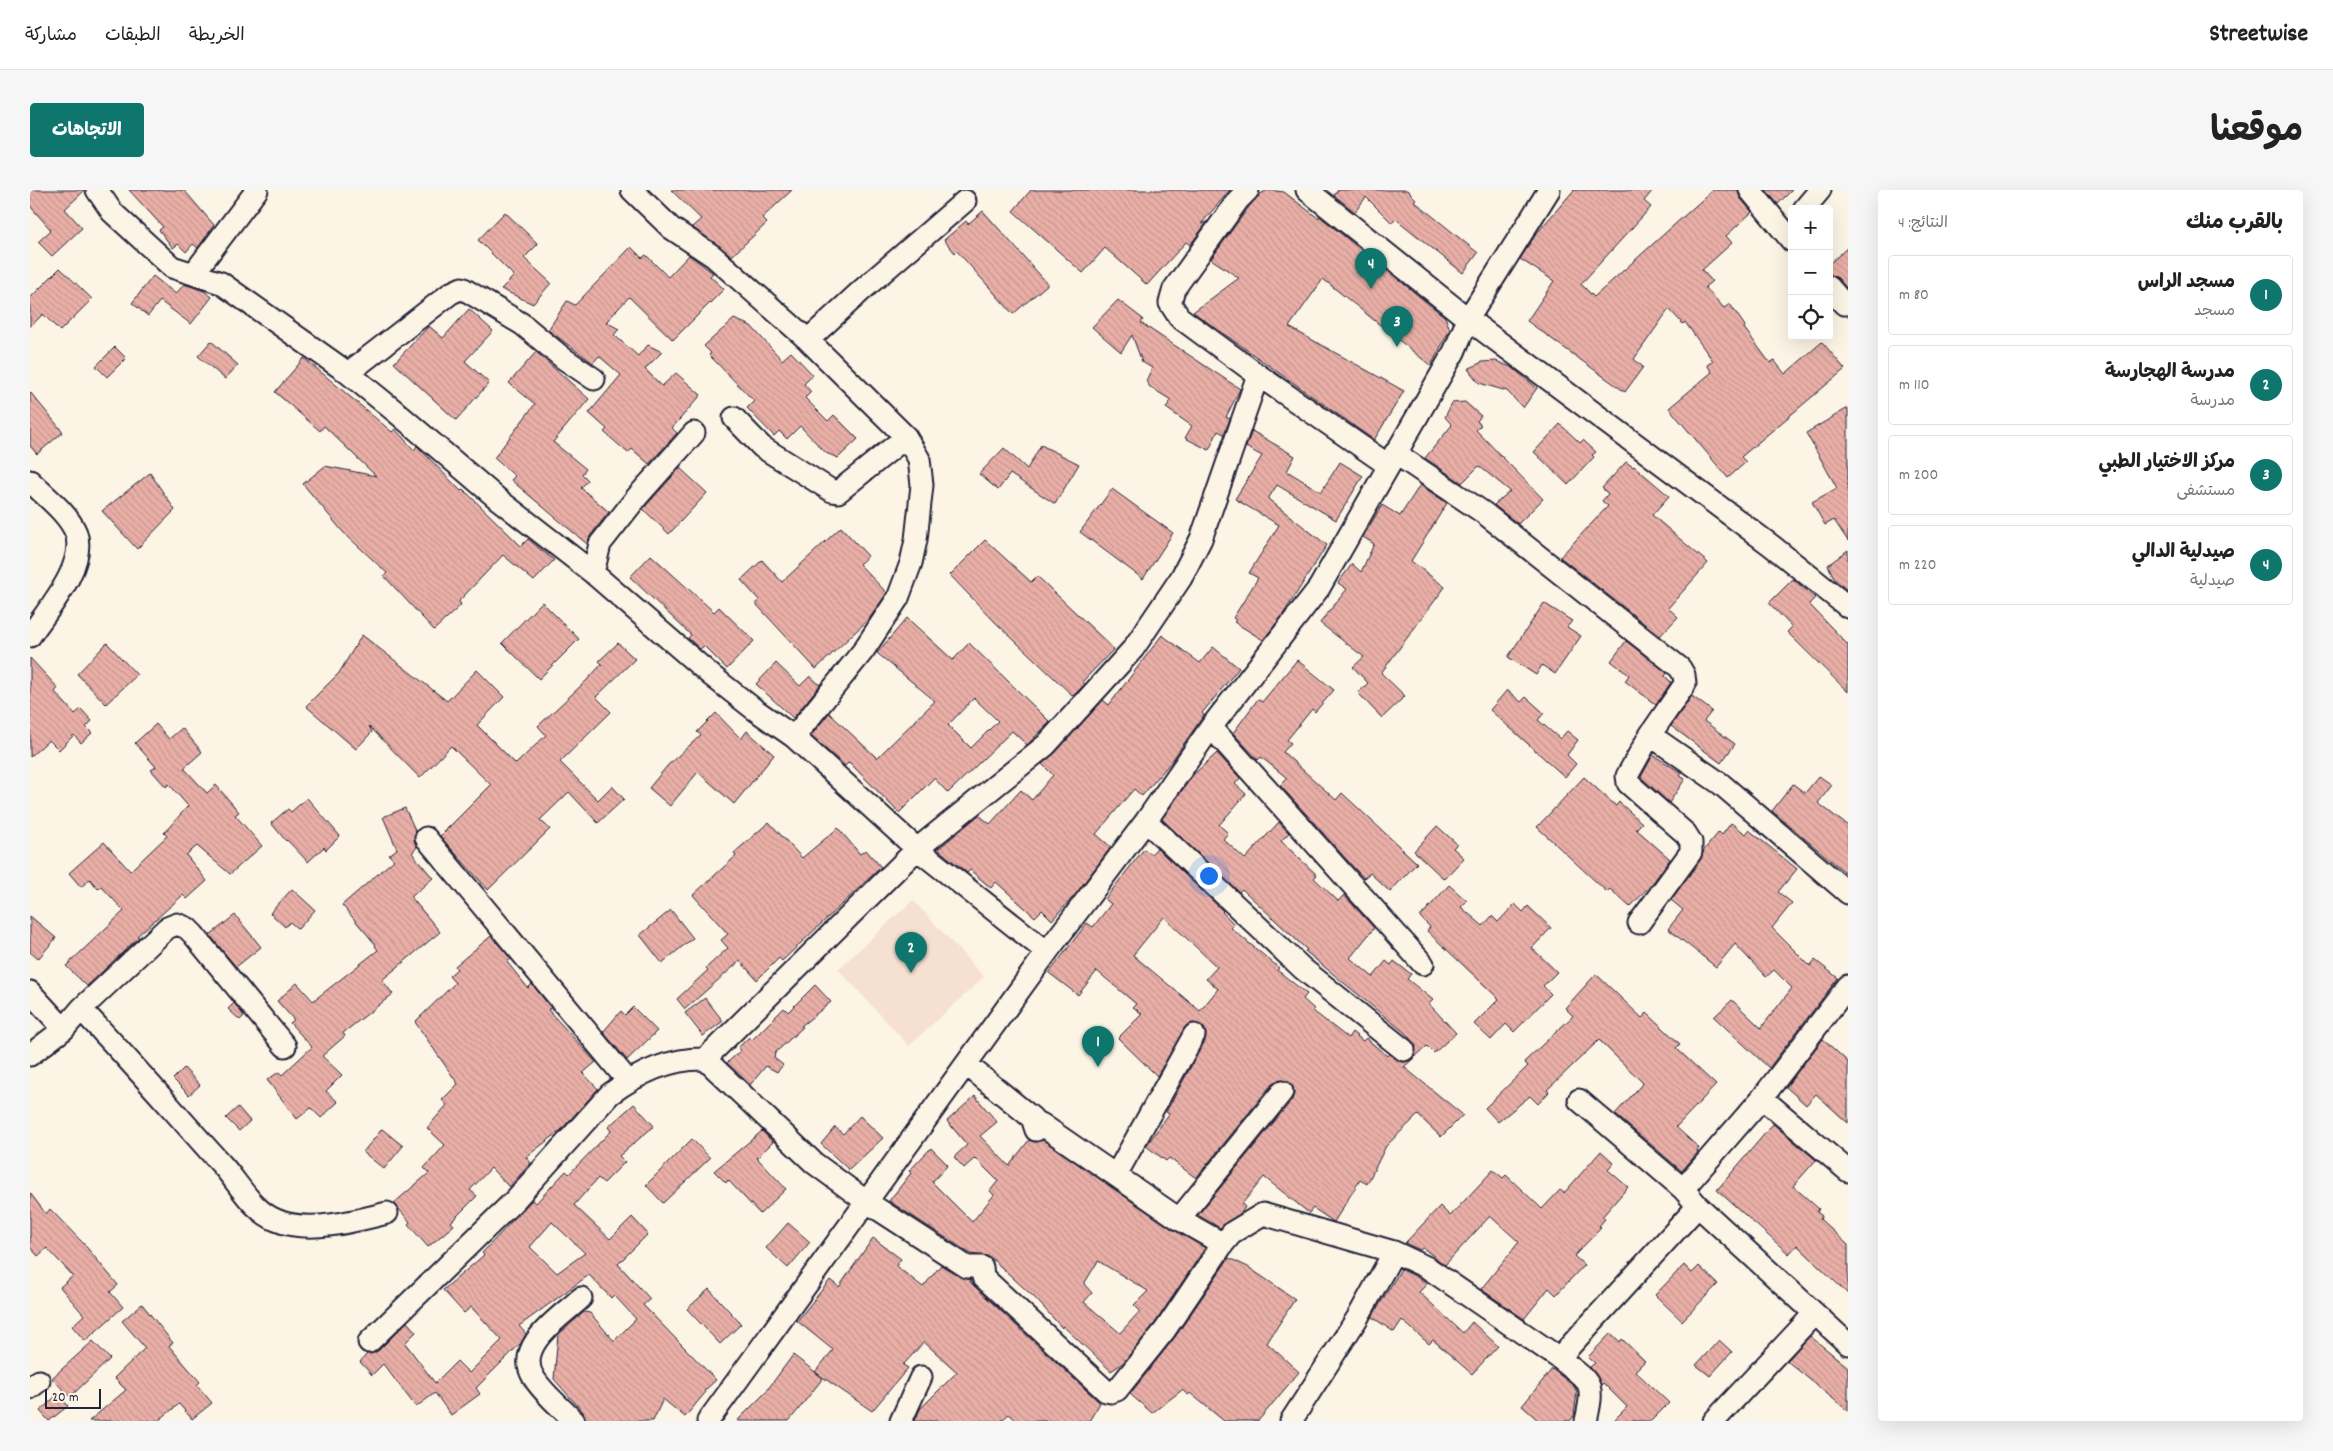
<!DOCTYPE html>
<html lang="ar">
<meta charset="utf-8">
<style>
:root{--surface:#fff;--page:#f6f6f6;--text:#222;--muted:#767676;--line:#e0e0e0;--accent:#0f766e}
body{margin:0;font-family:Dekko,"Playpen Sans Arabic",sans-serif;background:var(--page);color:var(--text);direction:rtl}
.controls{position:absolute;right:15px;top:15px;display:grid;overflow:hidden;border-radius:5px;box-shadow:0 5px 20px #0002}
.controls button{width:45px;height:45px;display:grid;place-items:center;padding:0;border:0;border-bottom:1px solid var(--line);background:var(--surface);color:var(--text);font:25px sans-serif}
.scale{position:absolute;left:15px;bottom:12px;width:56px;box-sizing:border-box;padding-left:5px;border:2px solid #22223b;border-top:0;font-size:14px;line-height:18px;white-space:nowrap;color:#22223b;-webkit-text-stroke:4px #fcf5e5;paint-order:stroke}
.you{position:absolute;left:1178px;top:685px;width:18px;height:18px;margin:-12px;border:4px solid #fff;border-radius:50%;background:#1a73e8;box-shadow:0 0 0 8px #1a73e833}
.badge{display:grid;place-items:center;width:32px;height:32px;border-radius:50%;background:var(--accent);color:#fff;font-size:16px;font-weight:700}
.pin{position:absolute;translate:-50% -41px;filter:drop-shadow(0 1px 2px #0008)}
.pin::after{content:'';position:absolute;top:26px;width:18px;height:15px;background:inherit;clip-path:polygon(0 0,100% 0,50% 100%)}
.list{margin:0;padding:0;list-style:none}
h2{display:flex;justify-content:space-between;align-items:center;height:65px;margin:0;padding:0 20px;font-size:21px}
h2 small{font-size:16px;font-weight:400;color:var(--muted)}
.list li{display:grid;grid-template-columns:32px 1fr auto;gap:15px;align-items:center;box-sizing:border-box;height:80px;margin:0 10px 10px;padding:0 10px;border:1px solid var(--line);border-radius:5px}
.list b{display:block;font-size:19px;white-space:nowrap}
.list p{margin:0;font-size:16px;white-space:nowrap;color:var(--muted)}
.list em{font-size:16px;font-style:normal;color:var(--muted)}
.icon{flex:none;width:28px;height:28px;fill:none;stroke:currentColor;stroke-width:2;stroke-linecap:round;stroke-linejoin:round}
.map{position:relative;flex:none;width:1818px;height:1231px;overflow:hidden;direction:ltr;border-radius:5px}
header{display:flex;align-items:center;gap:30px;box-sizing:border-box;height:70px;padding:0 25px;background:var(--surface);border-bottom:1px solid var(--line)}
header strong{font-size:24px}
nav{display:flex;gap:28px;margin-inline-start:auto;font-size:18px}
.intro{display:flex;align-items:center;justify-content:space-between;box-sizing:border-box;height:120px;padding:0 30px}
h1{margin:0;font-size:35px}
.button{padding:12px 22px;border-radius:5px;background:var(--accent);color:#fff;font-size:18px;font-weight:700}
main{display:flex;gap:30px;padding:0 30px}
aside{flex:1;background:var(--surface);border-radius:5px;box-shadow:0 5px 20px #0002}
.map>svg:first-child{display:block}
</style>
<header>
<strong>Streetwise</strong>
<nav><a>الخريطة</a><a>الطبقات</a><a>مشاركة</a></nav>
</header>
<div class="intro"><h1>موقعنا</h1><a class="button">الاتجاهات</a></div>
<main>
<aside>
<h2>بالقرب منك<small>النتائج: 4</small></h2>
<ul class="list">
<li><span class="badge">1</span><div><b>مسجد الراس</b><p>مسجد</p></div><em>80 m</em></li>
<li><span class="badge">2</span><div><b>مدرسة الهجارسة</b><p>مدرسة</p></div><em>110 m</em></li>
<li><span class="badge">3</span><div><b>مركز الاختيار الطبي</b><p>مستشفى</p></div><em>200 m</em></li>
<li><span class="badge">4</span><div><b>صيدلية الدالي</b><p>صيدلية</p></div><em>220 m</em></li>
</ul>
</aside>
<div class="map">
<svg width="1818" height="1231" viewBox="0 0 1818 1231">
<defs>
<pattern id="building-back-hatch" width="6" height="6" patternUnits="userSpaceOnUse" patternTransform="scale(1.25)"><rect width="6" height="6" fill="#e9afa7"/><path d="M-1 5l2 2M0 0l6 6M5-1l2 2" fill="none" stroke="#c89691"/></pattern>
</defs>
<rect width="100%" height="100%" fill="#fcf5e5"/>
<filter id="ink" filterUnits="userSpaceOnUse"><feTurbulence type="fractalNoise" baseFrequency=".02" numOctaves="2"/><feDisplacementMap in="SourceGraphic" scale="10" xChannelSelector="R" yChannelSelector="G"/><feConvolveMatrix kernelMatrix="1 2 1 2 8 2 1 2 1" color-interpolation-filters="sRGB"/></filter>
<g filter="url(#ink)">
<path fill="#f6e0d2" d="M883,710l71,77 -75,69 -71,-77z"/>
<path fill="url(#building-back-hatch)" stroke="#22223b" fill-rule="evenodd" d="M0,0h55l-20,19 17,19 -30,28 -14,-14 13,-12 -21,-24z
M99,0h55l30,35 -16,23 -5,-4 -7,8 -8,-8 -5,4 -14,-18 4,-3z
M641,0h121l-30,28 5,5 -35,33 -40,-29 9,-8z
M1001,0h199l-29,34 7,-3 -18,24 -4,-3 -39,43 -42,-37 -22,25 -70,-62z
M1238,0l16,2 34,26 1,-2 126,101 5,12 -19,37 -108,-87 -34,48 115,64 -30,49 -181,-128 46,-34 -28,-19 37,-51 12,-14z
M1308,0h69l9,9 -2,2 64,52 -15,20 -67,-54 -4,4 -26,-26 -11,15 -21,-17z
M1544,0h79l-9,11 7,6 -70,77 13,13 119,-107h25l2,8 12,14 -26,24 6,7 -30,27 10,11 -7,6 19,21 6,-4 15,22 -1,2 26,35 4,-3 11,14 37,-32 23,27 -104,88 5,5 -18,16 -59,-70 43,-36 -5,-7 6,-4 -28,-39 -2,2 -14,-15 -35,50 9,8 -18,25 -98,-71 27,-40 -34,-22 16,-25z
M1736,0h26l-14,14z
M953,21l65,73 -35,30 -56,-63 -2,2 -11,-13 22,-19 2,3z
M475,22l33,32 -14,14 27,25 -18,21 -32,-15 13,-13 -36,-36z
M601,57l11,11 4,-3 22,22 21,-22 24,18 -3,3 14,13 -51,51 -44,-43 -23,25 13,7 -5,6 24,21 10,-11 14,7 -17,17 17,17 14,-13 25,22 -29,33 5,5 -28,31 -17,-15 -4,4 -24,-21 3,-3 -18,-16 32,-38 -22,-19 -6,7 -45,-33 19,-29 8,4z
M1818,57v43l-10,-12 -9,-4v-10z
M30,78l32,31 -32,32 -17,-17 -13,13v-29z
M123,86l23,18 8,-10 20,7 8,6 -21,27 -31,-23 -12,15 -16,-13z
M1088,110l25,19 -2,4 99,66 -14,28 4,2 -6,15 -6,-3 -9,19 -24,-12 7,-12 -26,-18 5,-8 -21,-13 -4,-6 6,-13 -10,-6 -10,-27 -11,17 -29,-25z
M439,119l24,22 -28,30 24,22 -33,37 -62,-57 35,-37 14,12z
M704,129l17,7 31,34 9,-8 22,23 -9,9 7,8 -6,6 23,23 6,-6 24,24 -20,19 -12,-5 -26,-27 -13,13 -8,-8 -5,5 -27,-28 7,-7 -45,-46 2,-2 -7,-7z
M181,151l27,24 -13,14 -27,-23z
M85,157l11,11 -19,19 -11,-11z
M506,162l53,47 -36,43 33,27 -4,5 6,6 -7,8 28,24 -19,24 -3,8 -76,-64 4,-4 -21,-18 41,-54 -26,-21z
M274,168l88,74 3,-3 19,21 3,-4 5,5 39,40 2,-2 58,57 7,-7 26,21 -20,21 -31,-26 -44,46 2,4 -27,25 -50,-54 3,-3 -44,-41 -40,-48 22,-18 51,10 -52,-50 -4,5 -45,-39z
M1466,171l17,7 24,20 -14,20 -16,-17 -28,-8 -11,-14 14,-7z
M0,202l33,40 -26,22 -7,-8z
M1435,212l16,14 -4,5 4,4 -5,5 67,69 -25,25 -24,-19 16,-14 -31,-25 -17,17 -37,-25 27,-33 -7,-8 7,-14z
M1818,218v133l-14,-21 -9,5 -13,-23 25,-14 -31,-55z
M1530,234l20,19 3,-3 13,12 -4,3 2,2 -26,28 -34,-33z
M1222,241l43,25 -8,15 34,21 19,-30 23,14 -27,44 -59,-35 -9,14 59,46 -45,71 -19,24 -29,-18 2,-2 -3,-2 25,-40 -9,-5 30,-48 -44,-26 27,-43 -16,-9z
M1011,255l38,19 -24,40 -45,-30 -12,16 -19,-16 25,-26 23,21z
M1596,272l7,5 1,-1 35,30 -17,19 56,48 -40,45 10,9 -18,19 -100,-79 48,-51 -6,-5 6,-7 -6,-6z
M650,278l27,25 -38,41 -26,-25z
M120,283l25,37 -38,39 -35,-38z
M1390,295l27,18 -36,58 34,26 -64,86 24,23 -23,22 -24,-25 10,-10 -15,-16 11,-10 -44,-34 27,-34 -9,-6 14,-19 9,8 13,-28 -11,-7 19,-32 18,11z
M1082,299l61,44 -30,46 -63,-47z
M811,337l27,29 -9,8 28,29 -18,26 -53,50 -60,-65 3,-4 -18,-20 21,-20 20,22z
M955,350l46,42 6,-6 77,73 -32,33 3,2 -12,12 -79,-75 -44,-46z
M1818,360v41l-13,-11 -7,-15z
M621,365l63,57 5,-5 35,34 -27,28 -23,-23 -4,3 -12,-11 3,-3 -61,-58z
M1763,389l22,19 -6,6 39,41v47l-61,-60 5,-5 -23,-24z
M512,412l37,37 -40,40 -37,-36z
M1514,413l28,18 -5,6 14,9 -26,38 -13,-9 -6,10 -28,-18z
M877,428l46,42 16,-17 81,79 -23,23 -15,-14 -64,62 -14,-15 -35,35 -50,-51 -4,4 -34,-30 18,-23 48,45 58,-57 -58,-48zM944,508l24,23 -27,27 -23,-23z
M332,445l85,66 30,-31 27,27 -27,28 39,39 30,-29 -8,-9 48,-45 16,-17 -3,-3 19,-18 17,16 -39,38 15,15 -51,50 38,38 14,-14 12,13 -26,24 -29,-31 -29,28 10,9 -62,61 -48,-54 51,-51 -40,-39 -31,32 -51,-52 3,6 -16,17 -50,-43 33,-33z
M1132,445l38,28 13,-16 26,21 -37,45 2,2 -33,47 -29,34 -8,-7 -38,45 15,13 -36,48 -23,25 -10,-10 -7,7 -39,-35 -5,6 -21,-18 -3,3 -29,-24 41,-34 11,9 31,-34 11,10 21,-25 -11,-11 13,-11 48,-53 6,5z
M1596,451l41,32 -2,3 6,6 -15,23 -31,-24 4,-6 -18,-14z
M77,453l30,32 -31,29 -29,-30z
M0,468l28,30 -3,4 20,22 6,-5 11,12 -6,6 6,6 -11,10 -7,-8 -15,15 -10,-10 -19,17z
M1267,470l37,30 -19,22 -3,-3 -25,31 4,3 -8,9 53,48 6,-7 75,70 -27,29 -20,-19 -6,5 -7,-7 -77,-86 7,-7 -26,-21 -3,3 -25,-27 25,-34 4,3z
M746,473l24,23 10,-10 10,9 -27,33 -37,-34z
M1477,500l14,12 5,-5 18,16 -6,7 22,19 7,-8 11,9 -11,15 9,9 -11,13 -75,-67z
M1662,506l20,15 -8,10 31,23 -14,19 -50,-37z
M686,523l25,26 6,-8 27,24 -40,49 -36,-32 -28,34 -21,-18 19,-23 33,-30 -4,-3z
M126,534l13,15 13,-11 20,24 -18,16 23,25 9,-8 23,27 -4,3 27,31 -32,28 -33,-28 -11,9 21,26 -20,18 -4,-4 -46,41 2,1 -52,49 -21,-20 58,-55 -23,-25 -3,3 -8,-10 -9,8 -12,-14 35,-31 26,29 37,-35 -3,-3 24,-27 -19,-22 -3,3 -15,-17 5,-3 -21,-24z
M1187,563l23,25 -5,6 11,10 -27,31 9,8 -5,6 22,20 34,-37 10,11 -8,8 36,34 -3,3 24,23 6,-6 30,33 -24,30 23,19 13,-16 5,4 3,-4 17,13 -4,5 26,21 -4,4 27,29 -22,20 -7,-7 -23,21 59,48 -22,22 -23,-22 -32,31 -19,38 -7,-4 -26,42 -21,-14 -4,5 -45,-36 -22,27 3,3 -4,6 -21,15 -22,-13 94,-115 2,-7 -1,-6 -10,-7 -11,4 -76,94 -27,-20 -3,3 -20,-15 23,-32 -3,-2 39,-71 1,-7 -2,-6 -10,-5 -7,2 -30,51 -39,-38 24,-24 -9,-7 3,-3 -39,-33 -19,24 -29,-22 38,-50 6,4 18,-23 -6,-5 39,-50 7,5 6,-6 66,63 -1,1 12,12 -3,4 48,40 -2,2 30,24 -4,5 11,10 -1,2 35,27 4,-6 11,9 3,-3 21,18 2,-2 13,8 7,-1 5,-4 2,-11 -11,-13 -100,-82 2,-1 -65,-61 -3,3 -77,-73 31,-44zM1134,727l53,50 -11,12 12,10 -18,22 -67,-56z
M1623,565l29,18 -2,3 5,3 -16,24 -28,-26z
M1789,586l13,9 -14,18 30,23v49l-76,-64 21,-27 12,9z
M1554,587l32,29 3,-4 23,21 -6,6 34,30 -18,25 -22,23 -20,-18 -3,3 -70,-65z
M277,608l33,38 -14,14 -2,-3 -16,15 -21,-22 -1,1 -15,-18 17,-14 3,3z
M375,618l11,24 -2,8 3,7 -5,6 21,25 -22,19 29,35 -58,48 11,14 -50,39 2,3 -23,20 20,19 -16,16 12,11 -17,16 -10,-10 -14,11 -30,-39 12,-8 3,3 30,-28 -22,-24 4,-3 -17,-19 20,-18 16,18 65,-51 -3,-4 1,-1 -34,-40 52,-45 -5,-5 8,-6 -14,-32z
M739,632l33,36 36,-30 22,26 6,-4 15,17 -99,94 -3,-3 -22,22 -17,-19 -55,48 -8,-10 31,-29 -2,-2 22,-20 -7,-8 7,-6 -35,-39 43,-39 -2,-3z
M1701,633l15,11 3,-4 48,39 -19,23 14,11 -20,25 38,38 5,-6 23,18 -69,90 -55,-51 18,-17 29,28 31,-40 -18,-18 -8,7 -31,-33 -19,23 -48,-38 15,-19 -12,-10 30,-41 3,-9 15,-18 3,3z
M1407,636l20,18 -4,4 11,10 -20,21 -30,-28z
M1419,695l18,16 -6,6 22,19 9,-10 6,6 17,-18 8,8 5,-6 23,22 -19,20 25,24 -14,14 8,8 -37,38 -8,-8 -15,16 -17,-16 25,-25 -72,-68 3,-4 -10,-10z
M262,699l23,21 -17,19 -8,-7 -5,5 -15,-14z
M641,720l22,28 -31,25 -22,-28z
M205,725l26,32 -25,20 -26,-32z
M0,726l26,22 -18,21 -8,-7z
M461,746l20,23 -4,3 21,26 4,-4 19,24 -3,2 48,52 -13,11 15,16 -38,42 -34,26 5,6 -22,24 -18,-19 -21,22 7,6 -26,26 3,3 -26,22 -20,-23 2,-2 -16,-19 35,-30 -5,-5 21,-23 -18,-17 20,-23 -5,-5 16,-16 -43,-62 40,-39 -6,-7 8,-7 -2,-3z
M1566,784l46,44 5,-5 33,31 -4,4 40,37 -40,42 23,21 -2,3 1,1 -16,19 -67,-57 28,-31 -44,-43 -52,50 2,2 -11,12 -8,-8 -32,26 -13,-14 43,-42 -4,-4 49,-46 -8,-8z
M785,795l16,17 -30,24 2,1 -28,26 -1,5 9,7 -6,7 -11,-6 -16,19 -23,-22 14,-13 -3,-2 11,-11 3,3 32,-32 4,4z
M675,808l18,23 -20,15 -18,-23z
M204,813l10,13 -4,4 -12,-11z
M603,817l24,24 -30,29 -24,-28 18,-21 4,4z
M1793,849l25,23v61l-32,-29 -10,11 -20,-18z
M154,878l16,17 -11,10 -16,-16z
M945,906l22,26 -17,14 29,30 20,-26 5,2 9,-2 129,89 33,19 -50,75 -32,40 -12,8 -48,-45 -1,2 -26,-29 -46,-42 -19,-3 -82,-53 22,-28 -2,-2 22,-23 17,17 -16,17 40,40 22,-27 -4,-4 8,-10 -23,-23 -11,10 -10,-11 13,-12 -20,-24zM1068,1071l50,30 -14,14 6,6 -20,22 -36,-31 8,-9 -8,-9z
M604,914l20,22 -35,30 6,6 -21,21 -6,-5 -24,27 36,34 22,-22 16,17 -30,30 32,35 -7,6 73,75 -12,11 1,2 -20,24 -22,-18 -10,22h-67l-3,-9 -29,-33 4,-44 26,-23 6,1 24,28 22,-22 -22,-24 -3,3 -22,-23 -70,51 7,8 -5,9 -45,45 4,6 -29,21 -16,-22 -19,14 -33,-43 -11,11 -12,-13 7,-8 11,-3 29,-29 9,10 -11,11 30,40 22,-22 12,12 33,-33 -31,-33 -7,6 -21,-23 41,-35 -2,-2 50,-53 4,3 30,-32 3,3 42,-43 -3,-4zM522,1032l33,31 -28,20 -27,-26z
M208,917l12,14 -11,10 -13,-13z
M830,926l23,22 -34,32 -28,-26 14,-17 8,7z
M1743,934l43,36 -23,26 26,23 -2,3 5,4 -2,3 28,26v49l-51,-49 -8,9 -72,-64z
M352,939l21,17 -19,23 -21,-17z
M732,941l11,11 -16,16 29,31 -26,25 -32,-34 -2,3 -12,-12z
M662,949l18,19 -47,45 -17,-18z
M1571,961l13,12 -6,7 20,17 -26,30 3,2 -6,7 2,2 -27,28 10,9 -28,30 -7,-7 -25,31 -43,-30 38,-47 -29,-26 -45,49 -22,-17 -3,2 -15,-7 35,-37 10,10 43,-46 10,8 3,-3 36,34 18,-19 4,3z
M0,1003l16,21 4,-5 33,34 35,42 -8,7 13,15 -38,34 -13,-15 12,-11 -24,-28 13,-11 -26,-28 -9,8 -8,-9z
M758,1033l22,19 -22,26 -22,-20z
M843,1048l28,21 -5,7 27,21 18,-22 19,12 11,3 -1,2 4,4 126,117 -11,18h-72l-8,-7 -8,7h-86l5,-12 37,-37 -33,-30 -21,23 5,3 -36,43 -57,-39 18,-22 -36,-29 33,-41 9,7z
M1199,1068l19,9 47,32 -28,44 32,29 -41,49h-34l-34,-28 -2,2 -6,-5 -30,23 -22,-19 45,-57z
M1654,1075l8,8 7,-7 19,18 -36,37 -27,-26z
M1371,1079l27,14 -9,9 44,41 9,-11 26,24 -26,28 -39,-34 -4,4 -27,-24 -8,12 -22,-15z
M679,1099l32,35 -21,20 -33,-35z
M112,1114l31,39 -4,3 31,36 -3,3 15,18 -20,16 -13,-15 -21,17h-69l37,-31 -12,-12 31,-30 -23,-27z
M1581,1143l9,9 2,-3 23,22 -10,10 34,32 -18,18h-38l14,-14 -24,-24 -2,2 -11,-18 5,-4 -7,-6z
M1780,1146l38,31v44l-61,-50z
M1689,1150l13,12 -22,24 -14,-11z
M63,1151l17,18 -40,38 -18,-19z
M763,1165l30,23 -25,32 -9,11h-52l28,-28z
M1522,1179l22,17 3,6 -3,24 -4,5h-31l-17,-15z
M28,1204l10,12 -19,15 -9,-10z"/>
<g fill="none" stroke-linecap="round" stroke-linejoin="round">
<defs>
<path id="street" d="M67,0l15,22 60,55 49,16 127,90 48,39 103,88 94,73 119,103 42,33 40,28 123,112 130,103
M602,0l39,38 42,28 95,84 98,97 13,22 3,26 -6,55 -5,23 -13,35 -35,53 -69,86
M1218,0l-10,10 -64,89 -4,14 9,14 79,58
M1277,0l161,129 304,227 76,61
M1720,0l42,51
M1774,19l16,-19
M164,83l63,-83
M1799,97l15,17h4
M778,150l54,-50 103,-89
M318,183l103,-80 11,-5 60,36 41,34 31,21
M704,228l28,29 70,44 6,1 68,-55
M1365,263l89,60 196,155 4,7 1,9 -35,51
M0,291c15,15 38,32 46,52 11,33 -29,77 -46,103
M563,383l7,-29 37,-47 57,-64
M1181,537l212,237
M1116,631l157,148 101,81
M396,648l202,243
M1609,733l52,-71v-10l-5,-8 -58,-51 -1,-7 23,-41 71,49 127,109
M1818,796l-86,112 -79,91 15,17 150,138
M0,802l34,37
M51,819l86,-81 10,-4 10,4 6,6 92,112
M0,865l34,-26 17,-20c49,51 95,105 142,157 16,18 30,45 53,54 31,14 80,1 111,-7
M675,869l212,-210 129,-104 87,-96 48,-71 20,-39 57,-164 130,90
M936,874l66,54 4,12 5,-6 138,95 44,25 10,-12 30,-18 131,38 34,16 131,90 139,-152
M1732,908l86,73
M1549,910l104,89
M1086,985l78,-140
M1149,1029l103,-127
M339,1152l145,-141 96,-107c27,-20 60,-36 95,-35l109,104 53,39 100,65h15l1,10 123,114 5,1 6,-2 48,-60 58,-86
M1529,1168c30,25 37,21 27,63
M0,1198l9,-7
M544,1231c-13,-14 -30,-27 -40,-43 -21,-32 27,-61 47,-80
M678,1231l339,-469 99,-131 65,-94 108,-139 135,-236 14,-33 81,-129
M871,1231l20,-44
M1261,1231l67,-104 36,-65
M1684,1231l100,-107"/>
</defs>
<use href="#street" stroke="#22223b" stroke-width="25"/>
<use href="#street" stroke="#fcf5e5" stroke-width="21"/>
</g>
</g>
</svg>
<div class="controls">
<button>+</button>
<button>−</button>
<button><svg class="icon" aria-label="locate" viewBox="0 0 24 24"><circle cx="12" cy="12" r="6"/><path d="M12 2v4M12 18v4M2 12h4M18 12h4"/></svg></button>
</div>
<div class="scale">20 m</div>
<div class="you"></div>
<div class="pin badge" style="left:1068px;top:877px">1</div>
<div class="pin badge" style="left:881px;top:783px">2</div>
<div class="pin badge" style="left:1367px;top:157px">3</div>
<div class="pin badge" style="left:1341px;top:99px">4</div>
</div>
</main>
